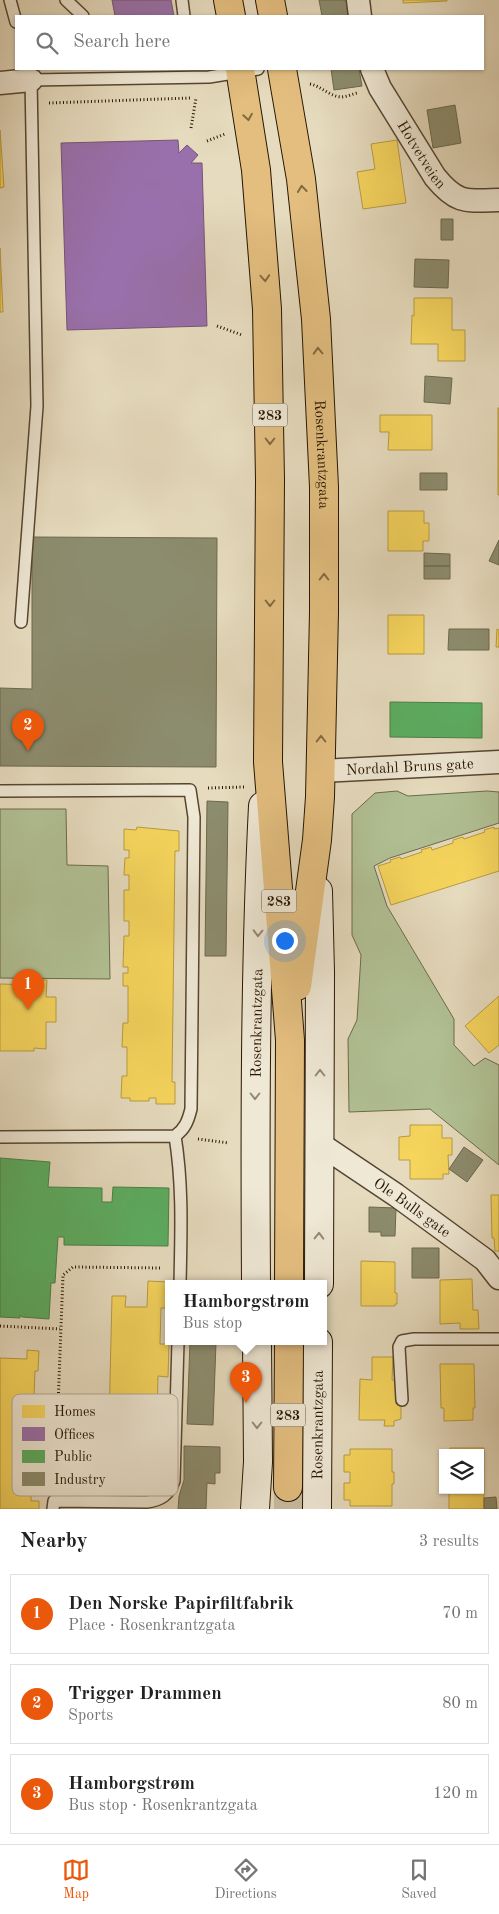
<!DOCTYPE html>
<meta charset="utf-8">
<style>
:root{--surface:#fff;--page:#f2f2f2;--text:#222;--muted:#767676;--line:#e0e0e0;--accent:#ea580c}
body{margin:0;font-family:"Old Standard TT",serif;background:var(--page);color:var(--text)}
.controls{position:absolute;right:15px;bottom:15px;display:grid;overflow:hidden;border-radius:0px;box-shadow:0 1px 4px #0004}
.controls button{width:45px;height:45px;display:grid;place-items:center;padding:0;border:0;border-bottom:1px solid var(--line);background:var(--surface);color:var(--text);font:25px sans-serif}
.you{position:absolute;left:284px;top:940px;width:18px;height:18px;margin:-12px;border:4px solid #fff;border-radius:50%;background:#1a73e8;box-shadow:0 0 0 8px #1a73e833}
.badge{display:grid;place-items:center;width:32px;height:32px;border-radius:50%;background:var(--accent);color:#fff;font-size:16px;font-weight:700}
.pin{position:absolute;translate:-50% -41px;filter:drop-shadow(0 1px 2px #0008)}
.pin::after{content:'';position:absolute;top:26px;width:18px;height:15px;background:inherit;clip-path:polygon(0 0,100% 0,50% 100%)}
.popup{position:absolute;left:165px;top:1280px;width:162px;height:65px;box-sizing:border-box;display:grid;place-content:center;border-radius:0px;background:var(--surface);filter:drop-shadow(0 1px 4px #0005);font-size:16px;white-space:nowrap;color:var(--muted)}
.popup b{font-size:19px;color:var(--text)}
.popup::after{content:'';position:absolute;left:50%;top:100%;margin-left:-10px;border:10px solid transparent;border-top-color:var(--surface)}
.list{margin:0;padding:0;list-style:none}
h2{display:flex;justify-content:space-between;align-items:center;height:65px;margin:0;padding:0 20px;font-size:21px}
h2 small{font-size:16px;font-weight:400;color:var(--muted)}
.list li{display:grid;grid-template-columns:32px 1fr auto;gap:15px;align-items:center;box-sizing:border-box;height:80px;margin:0 10px 10px;padding:0 10px;border:1px solid var(--line);border-radius:0px}
.list b{display:block;font-size:19px;white-space:nowrap}
.list p{margin:0;font-size:16px;white-space:nowrap;color:var(--muted)}
.list em{font-size:16px;font-style:normal;color:var(--muted)}
.icon{flex:none;width:28px;height:28px;fill:none;stroke:currentColor;stroke-width:2;stroke-linecap:round;stroke-linejoin:round}
.map{position:relative;flex:none;width:499px;height:1509px;overflow:hidden}
.search{position:absolute;background:var(--surface);box-shadow:0 1px 4px #0004;left:15px;right:15px;top:15px;height:55px;display:flex;align-items:center;gap:12px;box-sizing:border-box;padding:0 18px;border-radius:0px;color:var(--muted);font-size:19px}
.sheet{height:335px;background:var(--surface)}
nav{display:flex;justify-content:space-around;align-items:center;box-sizing:border-box;height:70px;border-top:1px solid var(--line);background:var(--surface);font-size:14px;color:var(--muted)}
nav a{display:grid;justify-items:center;gap:2px}
nav .on{color:var(--accent)}
.map>svg:first-child{display:block}
</style>
<div class="map">
<svg width="499" height="1509" viewBox="0 0 499 1509">
<rect width="100%" height="100%" fill="#e6dbbe"/>
<filter id="stains"><feTurbulence type="fractalNoise" baseFrequency=".004" numOctaves="4"/><feColorMatrix values="0 0 0 0 .2 0 0 0 0 .09 0 0 0 0 .02 0 0 0 .5 -.17"/></filter>
<radialGradient id="worn" r=".72"><stop offset=".6" stop-color="#630" stop-opacity="0"/><stop offset="1" stop-color="#630" stop-opacity=".3"/></radialGradient>
<path fill="#b1c194" stroke="#6c6b4b" d="M397,791l11,5 79,-5 12,1v31l-109,35 -16,8 13,40 67,113v26l20,21 11,-8 14,7v100l-69,-56 -81,3 -1,-73 9,-19 4,-65 -9,-20v-121l23,-21z
M0,809h66l1,56 41,1 2,113 -110,-1z"/>
<path fill="#f6d55c" stroke="#b89b41" d="M403,0h44v1l-44,2z
M0,130l4,57 -4,1z
M397,140l9,63 -43,6 -6,-37 18,-3 -4,-25z
M0,248l3,64h-3z
M414,298h38v32h13v31h-27v-17h-27l1,-29 2,1z
M498,408h1v87h-1z
M380,415h52v35h-44l1,-18h-9z
M388,511h36v12h5v18h-6v10h-35z
M388,615h36v39h-36z
M497,629l2,1v17h-3z
M137,827l42,4v20h-4l-3,231h3v22h-19v-6h-7v3h-19v-3h-9l1,-22h5v-29h-5l1,-24h5v-37h-5v-13h5v-6h-5l1,-31h5v-15h-5v-31h5v-15h-5l1,-17h4v-8h-5v-21l12,1z
M494,827v2l5,-1v43l-108,34 -13,-39 13,-4 -1,-2 10,-3 1,2 21,-7 -1,-2 10,-3 1,3 21,-7v-3l10,-3 1,2 21,-7 -1,-2z
M35,980h12l-1,17h10v25h-10v27l-12,-1v3h-34v-67l35,1z
M499,996v49l-10,8 -24,-27z
M410,1125h32v13h10v17h-4l1,19h-6v5h-33v-19h-11v-23l11,-1z
M491,1195h8v56h-4l-1,-13h-2z
M361,1261l34,1v31h2v11h-2v2h-34z
M472,1279l1,31h5l1,19h-19v-6l-20,1v-44z
M148,1281l19,1 -1,26h-5l-1,36h9l-1,33 -10,-1 -1,41h9v16h-9l-1,22 4,1v19h-11v-9l-41,-1 4,-169h14l-1,11h22z
M27,1350l12,1 -1,20h-3l-1,25h9l-1,32h-9l-1,40 9,1 -1,15h-9v17h8v8h-39v-151l27,1z
M372,1357h21l-1,23h5l-1,24h5v15l-7,2v5h-10l1,-6h-26l1,-41 12,1z
M440,1364h34l1,44h-2v12l-29,1v-13h-3z
M450,1448h34v61h-35v-19h31v-37h-30z
M350,1449h42v23h2v12h-2v22h-42v-6h-6v-17h6v-11h-6v-17h6z"/>
<path fill="#9970ab" stroke="#765578" d="M112,0h59l3,16h-59z
M178,140l1,13 8,-8 11,10 -7,8h11l5,163 -140,4 -6,-187z"/>
<path fill="#5aae61" stroke="#4a8044" d="M390,702l92,1v35l-92,-1z
M0,1158l50,4 -2,25 54,1v14h10l1,-15 56,1 -1,58 -104,-1v-8h-6l-3,46h-4l-2,36 -27,-2 -2,-2v3l-20,-1z"/>
<path fill="#8c8c6e" stroke="#6d684e" d="M319,0h28l3,16h-28z
M331,69h28l3,17 -28,4z
M455,105l6,38 -28,5 -6,-38z
M441,219h12v21h-12z
M415,259l34,1 -1,28 -34,-1z
M425,376l27,2 -2,26 -26,-2z
M420,473h27v17h-27z
M32,537l185,1 -1,229 -216,-1v-78l32,1z
M499,540v25l-10,-4z
M424,553l26,1v12h-26z
M424,566h26v13h-26z
M449,629h40v21h-41z
M207,801l21,1 -2,154h-21z
M464,1147l19,13 -16,22 -18,-13z
M369,1207l27,1 -1,28h-14v-4h-12z
M412,1248h27v30h-27z
M190,1342l26,1 -3,82 -26,-1z
M184,1446l36,1v26h-5v11l-8,-1 -1,26h-28l1,-13 5,-16z
M496,1497l1,12h-13v-11z"/>
<g fill="none" stroke-linecap="round" stroke-linejoin="round">
<path stroke="#c9bda2" stroke-width="28" stroke-dasharray="28 14" stroke-linecap="butt" d="M288,1509v-22"/>
<defs>
<path id="lane" d="M10,0l6,22
M66,0l17,16
M182,0l2,16
M31,80l178,-3 49,-8
M21,622l16,-216 -6,-326 -3,-11
M0,791l190,-1 4,27 -3,292c-3,12 -6,20 -16,27l-175,1
M175,1136c8,49 6,98 5,148
M402,1400l-3,-53 3,-6 12,-2h85
M53,1509l1,-8 93,1c14,-2 22,-7 27,-21l4,-139"/>
<g id="street">
<path d="M358,0l2,16"/>
<path id="s1" d="M372,69l8,19 55,89c22,27 31,24 64,23"/>
<path d="M0,83l31,-3"/>
<path id="s2" d="M321,771l178,-9"/>
<path id="s3" d="M320,1144l76,51 89,65 14,18"/>
</g>
<g id="secondary">
<path d="M318,891l2,81 -1,312"/>
<path id="s4" d="M256,1284c-1,-159 -1,-319 7,-478"/>
<path d="M255,1509l3,-47 -1,-120"/>
<path id="s5" d="M317,1509l1,-167"/>
</g>
<g id="primary">
<path d="M228,0l3,16"/>
<path d="M270,0l3,16"/>
<path d="M240,69l16,101 11,139 3,171 -2,282 22,278 -1,244"/>
<path id="s6" d="M282,69l19,110 15,140 8,168v125l-4,185 -3,43 -20,146"/>
<path d="M288,1487l1,-145"/>
</g>
</defs>
<use href="#lane" stroke="#564631" stroke-width="14"/>
<use href="#street" stroke="#564631" stroke-width="25"/>
<use href="#secondary" stroke="#261502" stroke-width="30"/>
<use href="#primary" stroke="#261502" stroke-width="30"/>
<path stroke="#261502" stroke-width="3" stroke-dasharray="1 2.5" stroke-linecap="butt" d="M310,84c11,2 19,12 31,13 5,0 12,-3 16,-4
M49,103l141,-5
M191,128l5,-30
M207,141l18,-7
M217,326l25,9
M208,788l36,-1
M198,1139l31,4
M0,1326l60,3
M55,1484l8,-209 10,-8 89,1"/>
<use href="#lane" stroke="#efe8d5" stroke-width="11"/>
<use href="#street" stroke="#efe8d5" stroke-width="22"/>
<use href="#secondary" stroke="#efe8d5" stroke-width="28"/>
<use href="#primary" stroke="#e3be7f" stroke-width="28"/>
</g>
<defs><path id="oneway-chevron" d="M-2-3.5L2.5 0L-2 3.5" fill="none" stroke-width="1.6" stroke-linecap="round" stroke-linejoin="round" transform="scale(1.25)"/></defs>
<g stroke="#846a40">
<use href="#oneway-chevron" transform="translate(248 117) rotate(81)"/>
<use href="#oneway-chevron" transform="translate(302 189) rotate(-96)"/>
<use href="#oneway-chevron" transform="translate(265 278) rotate(86)"/>
<use href="#oneway-chevron" transform="translate(318 351) rotate(-92)"/>
<use href="#oneway-chevron" transform="translate(270 441) rotate(90)"/>
<use href="#oneway-chevron" transform="translate(324 577) rotate(-90)"/>
<use href="#oneway-chevron" transform="translate(270 603) rotate(90)"/>
<use href="#oneway-chevron" transform="translate(321 739) rotate(-90)"/>
</g>
<g stroke="#958976">
<use href="#oneway-chevron" transform="translate(258 933) rotate(91)"/>
<use href="#oneway-chevron" transform="translate(320 1073) rotate(-90)"/>
<use href="#oneway-chevron" transform="translate(255 1096) rotate(90)"/>
<use href="#oneway-chevron" transform="translate(319 1236) rotate(-89)"/>
<use href="#oneway-chevron" transform="translate(257 1425) rotate(90)"/>
</g>
<g text-anchor="middle" stroke-width="5" stroke-linejoin="round" paint-order="stroke">
<g fill="#efe8d5" stroke="#625441" stroke-width="1">
<rect x="252.5" y="403.5" width="35" height="23" rx="4"/>
<rect x="261.5" y="889.5" width="35" height="23" rx="4"/>
<rect x="270.5" y="1403.5" width="35" height="23" rx="4"/>
</g>
<g font-size="14" font-weight="bold" fill="#261502">
<text x="270" y="420">283</text>
<text x="279" y="906">283</text>
<text x="288" y="1420">283</text>
</g>
<g font-size="15" fill="#261502" stroke="#efe8d5">
<text dy="5" stroke="none"><textPath href="#s1" startOffset="99">Hotvetveien</textPath></text>
<text dy="5" stroke="none"><textPath href="#s6" startOffset="388">Rosenkrantzgata</textPath></text>
<text dy="5" stroke="none"><textPath href="#s2" startOffset="89">Nordahl Bruns gate</textPath></text>
<text dy="5" stroke="none"><textPath href="#s4" startOffset="261">Rosenkrantzgata</textPath></text>
<text dy="5" stroke="none"><textPath href="#s3" startOffset="112">Ole Bulls gate</textPath></text>
<text dy="5" stroke="none"><textPath href="#s5" startOffset="84">Rosenkrantzgata</textPath></text>
</g>
</g>
<rect x="12" y="1394" width="166" height="102" rx="8" fill="#efe8d5" stroke="#b3a996" stroke-width="1"/>
<rect x="22" y="1405" width="23" height="13" fill="#f6d55c"/>
<rect x="22" y="1427" width="23" height="14" fill="#9970ab"/>
<rect x="22" y="1450" width="23" height="13" fill="#5aae61"/>
<rect x="22" y="1472" width="23" height="14" fill="#8c8c6e"/>
<g font-size="14" fill="#261502">
<text x="54" y="1416">Homes</text>
<text x="54" y="1439">Offices</text>
<text x="54" y="1461">Public</text>
<text x="54" y="1484">Industry</text>
</g>
<rect width="100%" height="100%" filter="url(#stains)"/>
<rect width="100%" height="100%" fill="url(#worn)"/>
</svg>
<div class="controls">
<button><svg class="icon" aria-label="layers" viewBox="0 0 24 24"><path d="M12 4l9 5-9 5-9-5zM3 14l9 5 9-5"/></svg></button>
</div>
<div class="you"></div>
<div class="pin badge" style="left:28px;top:1010px">1</div>
<div class="pin badge" style="left:28px;top:751px">2</div>
<div class="pin badge" style="left:246px;top:1403px">3</div>
<div class="popup"><b>Hamborgstrøm</b>Bus stop</div>
<div class="search"><svg class="icon" aria-label="search" viewBox="0 0 24 24"><circle cx="10" cy="10" r="6"/><path d="M15 15l6 6"/></svg>Search here</div>
</div>
<section class="sheet">
<h2>Nearby<small>3 results</small></h2>
<ul class="list">
<li><span class="badge">1</span><div><b>Den Norske Papirfiltfabrik</b><p>Place · Rosenkrantzgata</p></div><em>70 m</em></li>
<li><span class="badge">2</span><div><b>Trigger Drammen</b><p>Sports</p></div><em>80 m</em></li>
<li><span class="badge">3</span><div><b>Hamborgstrøm</b><p>Bus stop · Rosenkrantzgata</p></div><em>120 m</em></li>
</ul>
</section>
<nav>
<a class="on"><svg class="icon" aria-label="map" viewBox="0 0 24 24"><path d="M3 6l6-2 6 2 6-2v14l-6 2-6-2-6 2zM9 4v14M15 6v14"/></svg>Map</a>
<a><svg class="icon" aria-label="directions" viewBox="0 0 24 24"><path d="M12 3l9 9-9 9-9-9zM9 14v-3h6M13 9l2 2-2 2"/></svg>Directions</a>
<a><svg class="icon" aria-label="saved" viewBox="0 0 24 24"><path d="M7 4h10v16l-5-4-5 4z"/></svg>Saved</a>
</nav>
